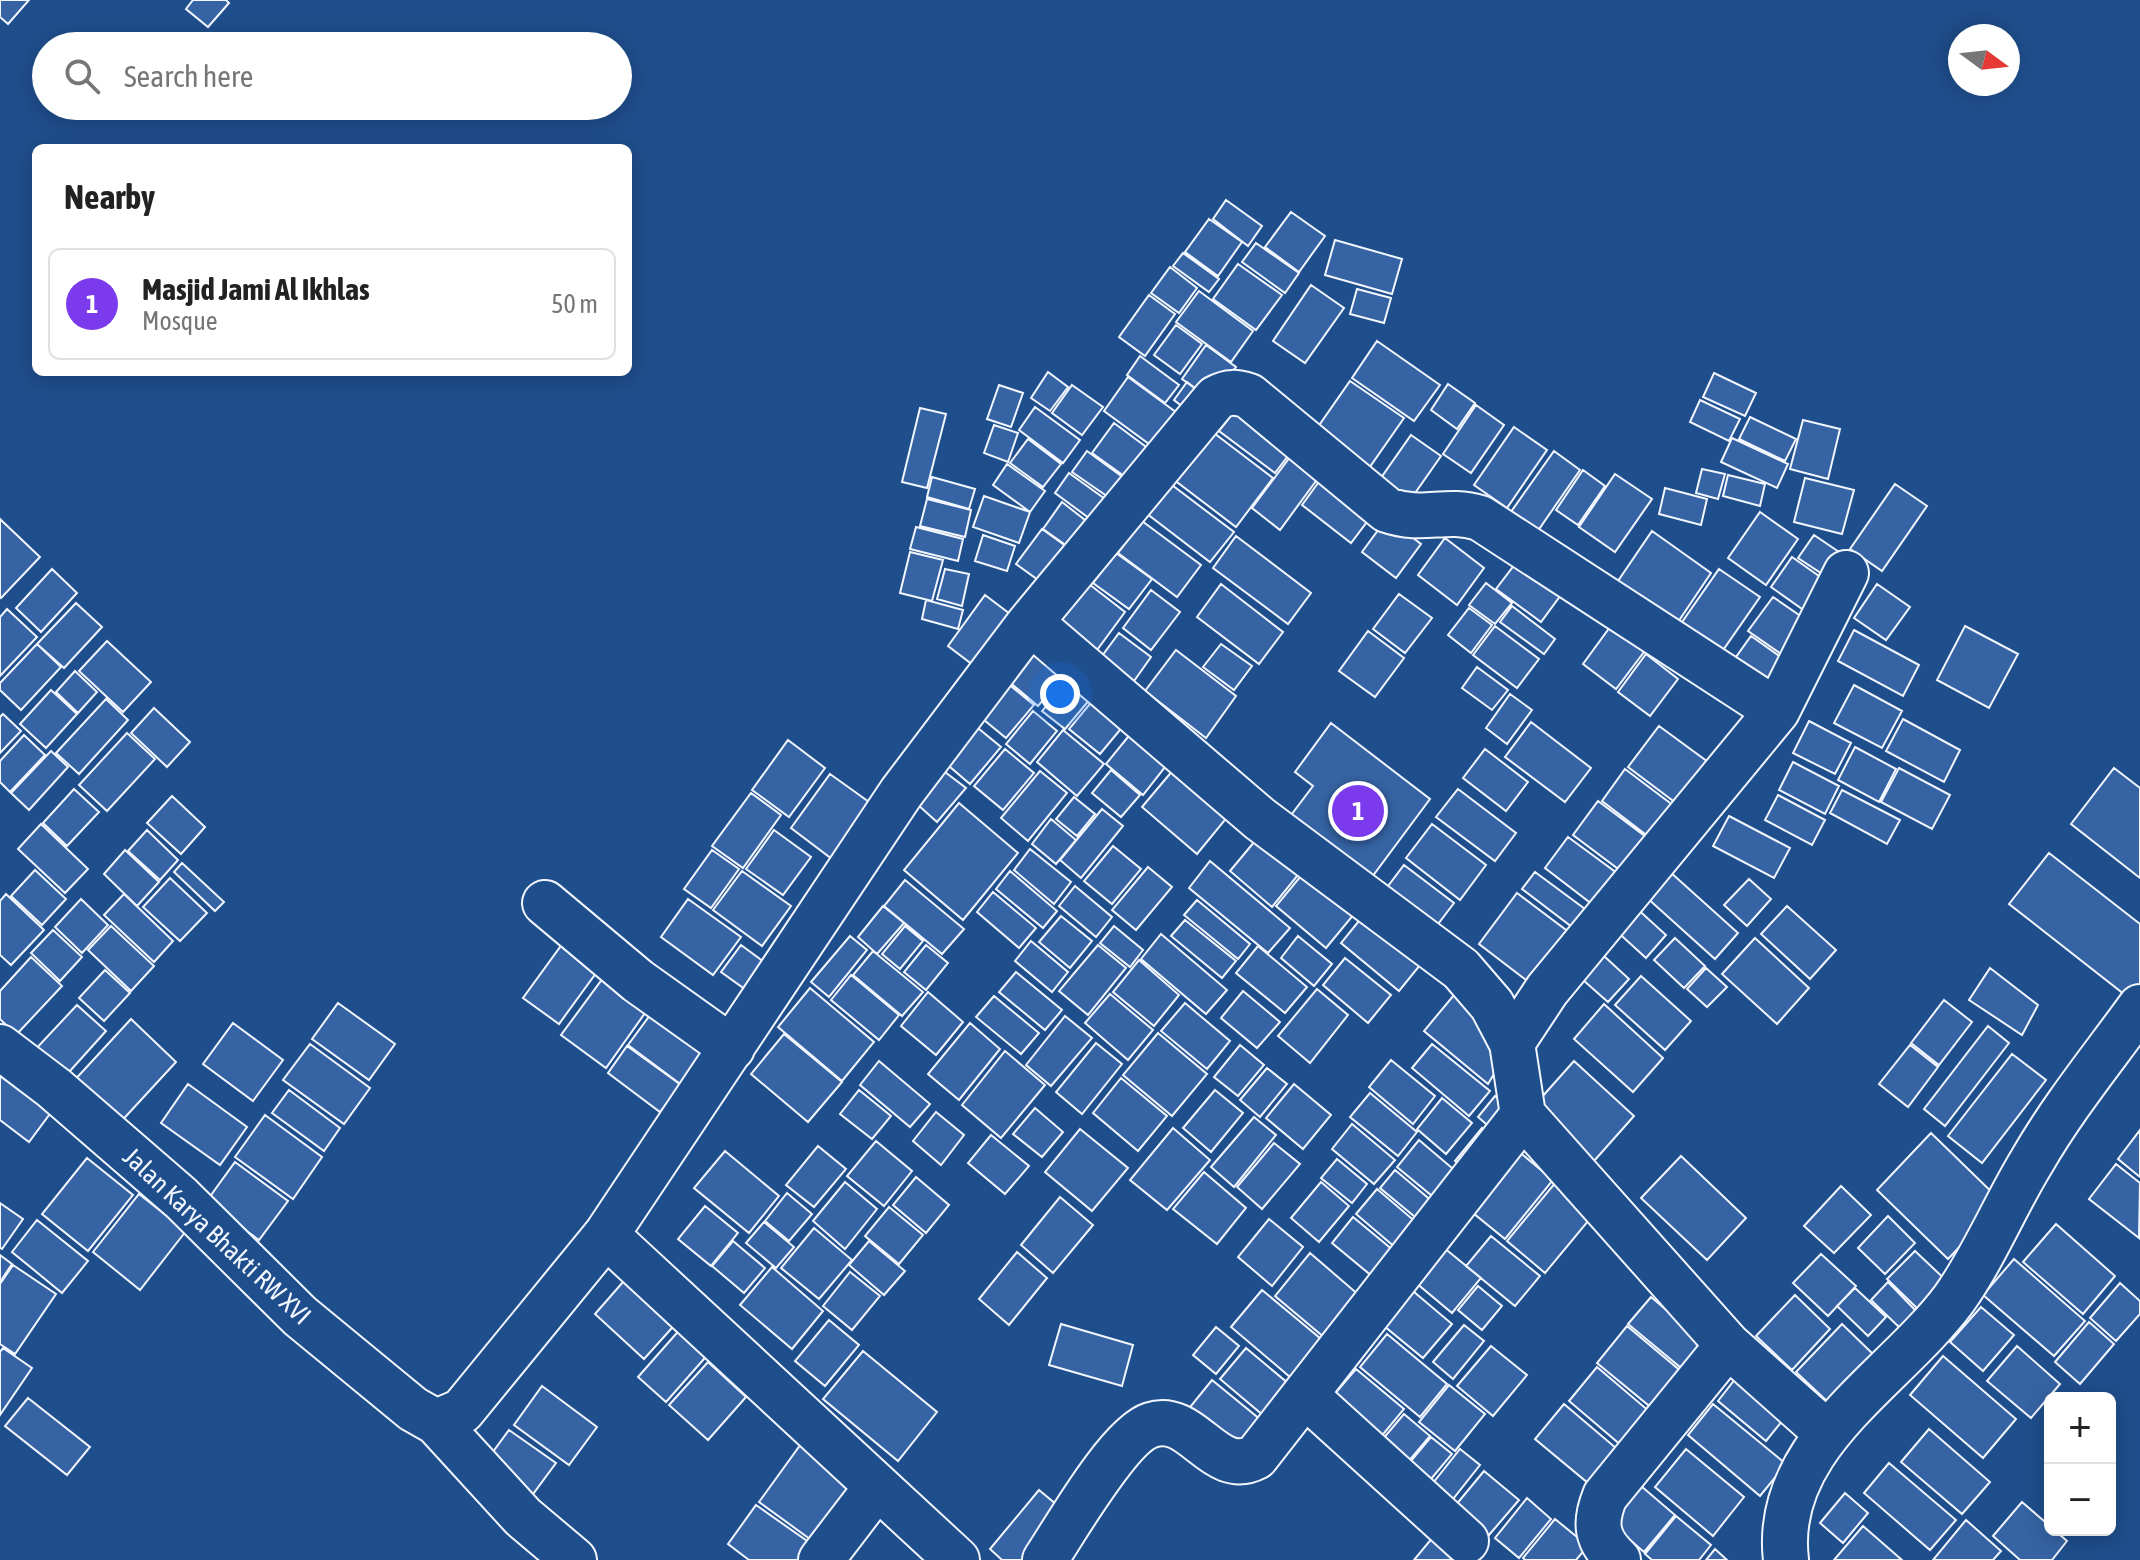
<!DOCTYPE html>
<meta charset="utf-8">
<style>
:root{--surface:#fff;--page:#f6f6f6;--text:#222;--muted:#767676;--line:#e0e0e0;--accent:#7c3aed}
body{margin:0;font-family:"Asap Condensed",sans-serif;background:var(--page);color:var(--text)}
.controls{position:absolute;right:24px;bottom:24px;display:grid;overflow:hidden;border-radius:12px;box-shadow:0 4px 20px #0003}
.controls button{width:72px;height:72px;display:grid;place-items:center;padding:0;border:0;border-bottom:2px solid var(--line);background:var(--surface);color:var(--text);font:40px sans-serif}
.compass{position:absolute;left:1948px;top:24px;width:72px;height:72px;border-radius:50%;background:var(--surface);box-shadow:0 4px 20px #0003;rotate:105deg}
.you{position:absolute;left:1060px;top:694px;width:28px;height:28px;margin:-20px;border:6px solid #fff;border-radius:50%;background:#1a73e8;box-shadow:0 0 0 12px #1a73e833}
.badge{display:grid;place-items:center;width:52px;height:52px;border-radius:50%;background:var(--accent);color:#fff;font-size:26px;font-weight:700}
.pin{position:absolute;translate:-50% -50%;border:4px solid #fff;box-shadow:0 2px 8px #0006}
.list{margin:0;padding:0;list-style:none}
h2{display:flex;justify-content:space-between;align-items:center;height:104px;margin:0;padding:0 32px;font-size:34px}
h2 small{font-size:26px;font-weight:400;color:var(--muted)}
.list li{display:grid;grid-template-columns:52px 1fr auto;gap:24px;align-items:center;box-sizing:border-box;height:112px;margin:0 16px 16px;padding:0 16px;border:2px solid var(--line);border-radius:12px}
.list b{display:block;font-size:30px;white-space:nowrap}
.list p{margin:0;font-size:26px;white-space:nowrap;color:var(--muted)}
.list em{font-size:26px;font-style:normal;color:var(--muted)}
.icon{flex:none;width:44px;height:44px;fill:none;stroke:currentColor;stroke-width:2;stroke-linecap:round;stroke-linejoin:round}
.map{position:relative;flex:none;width:2140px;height:1560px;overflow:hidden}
.search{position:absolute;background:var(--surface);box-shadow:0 4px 20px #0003;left:32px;top:32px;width:600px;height:88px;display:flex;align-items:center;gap:20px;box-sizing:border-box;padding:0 28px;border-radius:44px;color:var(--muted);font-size:30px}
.panel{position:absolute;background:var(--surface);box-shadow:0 4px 20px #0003;left:32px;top:144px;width:600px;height:232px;border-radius:12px}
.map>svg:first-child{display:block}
</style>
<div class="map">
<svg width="2140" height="1560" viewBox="0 0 2140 1560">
<rect width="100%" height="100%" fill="#1f4e8c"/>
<path fill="#3563a3" stroke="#f2f6ff" stroke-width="2" d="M0,0h29l-21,24 -8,-7z
M193,0h33l3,3 -21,24 -22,-18z
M1226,200l36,26 -14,20 -35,-27z
M1291,212l34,24 -26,36 -34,-25z
M1209,219l33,23 -24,34 -33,-24z
M1335,240l67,19 -10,35 -67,-19z
M1256,243l43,30 -14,20 -43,-31z
M1183,253l36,26 -10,13 -36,-26z
M1238,264l44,31 -26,35 -43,-31z
M1170,267l27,21 -18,25 -28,-20z
M1311,285l33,23 -39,55 -32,-22z
M1357,289l34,9 -7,25 -34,-9z
M1199,291l54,40 -22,31 -55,-40z
M1149,295l26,19 -30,42 -26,-19z
M1176,325l26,19 -22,30 -26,-19z
M1377,341l63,44 -26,36 -62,-43z
M1206,345l30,22 -25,33 -29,-21z
M1140,356l39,29 -14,18 -38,-28z
M1048,372l20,15 -18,24 -19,-13z
M1714,373l42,20 -11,23 -42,-19z
M1128,377l56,41 -24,34 -56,-41z
M1350,381l54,37 -37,53 -54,-37z
M1187,382l19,14 -13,19 -19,-15z
M1448,384l27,19 -18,26 -26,-19z
M999,385l24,8 -12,34 -24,-8z
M1072,385l31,22 -21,28 -30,-22z
M1700,400l40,19 -11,22 -39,-19z
M1242,402l55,42 -22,29 -56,-42z
M1476,405l28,20 -33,48 -28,-19z
M1035,407l45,33 -17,23 -44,-33z
M920,408l26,6 -19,74 -25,-6z
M1750,417l46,22 -11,22 -46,-22z
M1803,420l37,9 -12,50 -38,-10z
M1114,423l39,29 -22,29 -39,-28z
M994,425l24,8 -10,29 -24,-9z
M1206,427l67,51 -37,49 -67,-51z
M1514,427l33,23 -40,58 -33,-23z
M1411,435l30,21 -35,50 -30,-21z
M1732,438l56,26 -11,24 -56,-26z
M1028,439l33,25 -18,23 -33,-24z
M1299,445l28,21 -47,64 -28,-22z
M1087,451l41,30 -14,20 -42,-29z
M1554,451l26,19 -45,65 -27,-19z
M1007,464l38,27 -15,21 -37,-27z
M1329,468l50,38 -28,37 -49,-38z
M1702,469l23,5 -7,25 -22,-6z
M1583,470l22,16 -27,39 -22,-15z
M1069,473l43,31 -15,20 -42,-31z
M1615,474l37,25 -37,53 -36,-25z
M1728,475l37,9 -5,22 -37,-10z
M932,477l43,12 -6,20 -42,-12z
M1805,478l49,12 -12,44 -48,-12z
M1164,479l70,53 -24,30 -68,-52z
M1895,484l32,22 -45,65 -32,-22z
M1665,488l42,11 -6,26 -42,-11z
M984,496l46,16 -11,31 -46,-16z
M927,499l44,11 -6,27 -45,-11z
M1062,502l23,18 -18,26 -24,-17z
M1760,512l38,27 -32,46 -38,-27z
M1387,518l34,26 -25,34 -34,-26z
M0,519l40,38 -39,41 -1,-1z
M1142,521l59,44 -24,32 -59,-44z
M916,527l47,12 -5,22 -48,-12z
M1042,529l25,18 -26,35 -25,-18z
M1652,531l59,42 -33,49 -60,-41z
M983,535l32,11 -8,25 -32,-10z
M1814,535l31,21 -15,23 -32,-21z
M1236,536l75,57 -23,31 -75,-56z
M1445,538l39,30 -27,37 -39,-30z
M1525,551l44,33 -28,38 -45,-33z
M910,552l33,8 -11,41 -32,-8z
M1116,553l36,26 -23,30 -36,-26z
M1792,557l34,24 -21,30 -34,-24z
M52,569l25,24 -36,39 -25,-24z
M945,569l24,5 -7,32 -25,-7z
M1719,569l41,28 -39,56 -41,-28z
M1085,581l40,31 -28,38 -41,-31z
M1486,583l26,20 -17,21 -26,-19z
M1221,584l62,48 -24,32 -62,-47z
M1877,584l33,23 -24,33 -32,-22z
M1151,590l29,22 -29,38 -28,-22z
M1399,594l33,24 -27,35 -32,-24z
M985,595l29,22 -37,51 -29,-22z
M1773,597l45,31 -24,35 -46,-32z
M926,600l37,10 -5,19 -36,-10z
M76,603l26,24 -38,41 -27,-24z
M1512,606l43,33 -11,15 -44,-32z
M1469,608l23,17 -21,28 -23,-18z
M7,609l30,28 -37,39v-59z
M1613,623l34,25 -31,41 -33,-25z
M1495,626l44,33 -22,29 -44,-33z
M1965,626l53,28 -29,54 -52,-28z
M1854,630l65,35 -16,31 -65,-35z
M1368,631l36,27 -29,39 -36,-26z
M1119,633l32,24 -17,24 -32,-25z
M1751,636l41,29 -20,28 -41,-29z
M107,641l44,41 -28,30 -44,-41z
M1038,642l31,27 -31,37 -31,-26z
M37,644l24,23 -40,43 -21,-20v-7z
M1221,644l31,22 -18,24 -31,-23z
M1176,650l60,46 -30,42 -61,-47z
M1646,654l32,25 -28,37 -32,-24z
M1477,667l31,23 -16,20 -30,-22z
M75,671l22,21 -19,21 -22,-21z
M1074,673l22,19 -31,37 -23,-18z
M1006,682l28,23 -28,33 -28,-23z
M1854,685l48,26 -20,37 -48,-25z
M51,690l26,24 -31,34 -26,-24z
M1099,693l30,26 -29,35 -31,-25z
M1510,694l22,16 -25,34 -21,-16z
M106,699l22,21 -49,54 -23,-21z
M154,708l36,34 -23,25 -36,-34z
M1033,711l24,20 -27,33 -24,-20z
M3,714l18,17 -21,22v-36z
M1903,719l57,31 -16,32 -58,-31z
M1809,721l42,22 -16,31 -42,-21z
M1531,722l60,46 -26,34 -60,-45z
M1331,723l99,76 -64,86 -81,-62 28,-37 -18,-14z
M973,724l28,23 -31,37 -27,-23z
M1659,726l60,44 -31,42 -60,-45z
M1063,730l41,34 -27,32 -40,-34z
M1132,732l37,30 -26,33 -37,-31z
M127,733l28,26 -48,52 -28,-26z
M24,735l21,20 -35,37 -10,-10v-21z
M788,740l37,28 -36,49 -37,-27z
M1855,747l41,22 -17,33 -41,-22z
M1005,749l29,24 -31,37 -29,-24z
M1485,749l43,33 -22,29 -43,-33z
M51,751l17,16 -39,43 -18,-17z
M1793,762l46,24 -14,28 -46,-24z
M1899,768l51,27 -18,34 -51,-27z
M2114,768l26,20v90l-69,-54z
M1174,769l55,46 -32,39 -55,-47z
M1625,769l61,46 -24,32 -60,-46z
M1111,770l29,25 -19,22 -29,-24z
M1040,771l27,22 -39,48 -27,-23z
M945,772l21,16 -29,34 -19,-17z
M830,774l46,33 -40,55 -45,-34z
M74,789l25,23 -32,34 -24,-23z
M1458,789l58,44 -21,28 -59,-44z
M1842,790l58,30 -13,24 -57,-31z
M751,793l30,22 -38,53 -31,-22z
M1778,795l47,25 -13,25 -47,-25z
M172,796l33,31 -24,27 -34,-31z
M1074,797l21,17 -18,22 -21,-17z
M1598,801l60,45 -25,34 -60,-45z
M959,803l59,50 -55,67 -59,-50z
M1102,809l21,17 -42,52 -21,-18z
M1729,816l61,32 -16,30 -61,-32z
M1051,819l25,21 -20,24 -24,-20z
M41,824l47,45 -23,24 -47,-44z
M1432,824l54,41 -26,35 -54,-42z
M147,830l31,30 -18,20 -32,-29z
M774,830l37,27 -28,38 -37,-26z
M1260,835l42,35 -30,37 -42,-36z
M1568,837l57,42 -24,32 -56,-43z
M1113,846l28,23 -29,35 -28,-23z
M1030,849l41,33 -17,22 -40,-34z
M125,850l34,32 -22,24 -33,-32z
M712,850l27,19 -28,39 -27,-19z
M2049,853l91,71v59l-11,15 -120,-94z
M1210,861l80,67 -22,25 -79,-65z
M182,863l42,39 -9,9 -41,-39z
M1404,865l50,38 -22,29 -50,-38z
M1148,867l24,20 -36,43 -24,-20z
M35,870l31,29 -24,26 -31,-29z
M742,871l49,35 -29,40 -49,-36z
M1010,871l47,40 -14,17 -47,-39z
M1305,871l50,42 -29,35 -50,-42z
M1669,871l69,62 -23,26 -69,-62z
M1535,872l54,40 -13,18 -54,-41z
M170,878l37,35 -27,28 -37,-34z
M1749,879l22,20 -24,27 -23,-21z
M905,880l59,49 -22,25 -58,-48z
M1075,886l37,31 -16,20 -37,-31z
M993,892l43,36 -17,20 -42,-36z
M1517,893l65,49 -39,51 -64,-49z
M6,894l38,36 -33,35 -11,-10v-54z
M124,894l49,47 -19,21 -50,-47z
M81,899l27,26 -26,28 -27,-26z
M688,899l53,38 -28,38 -52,-38z
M1197,900l53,44 -12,15 -54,-44z
M1633,905l33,30 -20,23 -34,-31z
M883,906l21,17 -27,31 -19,-17z
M1787,906l49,44 -26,29 -49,-45z
M1367,911l58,48 -26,32 -58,-48z
M1061,916l31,25 -22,27 -31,-26z
M1185,920l51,41 -14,17 -51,-42z
M111,926l43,40 -23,25 -43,-41z
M905,926l18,15 -23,28 -18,-15z
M1114,926l29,24 -13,17 -30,-24z
M53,930l29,27 -22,24 -29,-28z
M1161,934l66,56 -21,24 -65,-55z
M850,936l17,14 -38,47 -18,-15z
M1298,936l34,28 -18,22 -33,-28z
M1675,938l30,28 -21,22 -30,-28z
M1755,938l54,50 -32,36 -55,-50z
M1031,941l37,31 -16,20 -37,-31z
M563,943l36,26 -40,55 -36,-26z
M741,945l27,20 -19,27 -28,-20z
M926,945l22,18 -22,27 -22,-18z
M1098,945l28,23 -38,47 -29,-24z
M1258,946l49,41 -22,26 -49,-40z
M873,951l50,41 -21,24 -49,-41z
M1604,956l25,23 -21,23 -25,-22z
M31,957l31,29 -46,49 -16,-16v-28z
M1345,958l46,37 -23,28 -45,-38z
M1139,960l40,35 -25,31 -41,-34z
M1706,968l21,19 -20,20 -20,-18z
M1990,968l48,37 -16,30 -53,-35z
M105,970l25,23 -26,28 -25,-23z
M1016,972l46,38 -17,20 -46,-38z
M606,974l44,32 -44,62 -45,-33z
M851,975l48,40 -20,25 -48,-40z
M1641,976l50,45 -26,29 -50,-45z
M810,988l64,54 -32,39 -64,-54z
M1317,989l31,26 -38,48 -32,-27z
M1243,991l37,31 -23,26 -36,-30z
M928,992l35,30 -27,33 -35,-29z
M1110,994l43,36 -25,30 -43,-37z
M1454,995l56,52 -22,37 -64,-53z
M994,996l45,37 -18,21 -45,-37z
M1944,1000l28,22 -33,43 -28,-22z
M338,1003l57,41 -26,36 -57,-41z
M1185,1003l45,38 -23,28 -46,-38z
M1604,1004l59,54 -30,34 -59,-53z
M77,1005l29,26 -45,50 -29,-28z
M653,1011l55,41 -25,34 -55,-41z
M1065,1016l27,22 -41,48 -25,-21z
M131,1019l45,43 -60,65 -45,-43z
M233,1023l50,37 -30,41 -50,-37z
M970,1023l30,26 -41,51 -31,-26z
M1988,1026l21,17 -64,83 -21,-17z
M1158,1033l49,41 -35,42 -49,-41z
M784,1034l58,48 -34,40 -57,-48z
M1096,1043l26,21 -40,50 -26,-22z
M310,1044l60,44 -26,36 -61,-44z
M1432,1044l58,47 -21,25 -57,-48z
M1240,1045l24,20 -26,31 -24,-19z
M1910,1045l28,22 -30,40 -29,-23z
M627,1046l54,39 -21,27 -52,-39z
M1005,1051l40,34 -44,53 -39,-33z
M2012,1054l34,26 -64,83 -34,-27z
M1391,1060l44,36 -22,28 -44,-37z
M879,1061l51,43 -20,23 -50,-42z
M1574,1061l60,55 -40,45 -61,-54z
M1267,1068l20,16 -27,33 -20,-17z
M0,1069l55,38 -26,35 -29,-22z
M1121,1078l46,38 -29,35 -45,-38z
M188,1084l59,43 -27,38 -59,-42z
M1294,1084l37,31 -28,34 -37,-31z
M289,1090l51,38 -16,23 -52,-38z
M859,1090l32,26 -19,23 -32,-25z
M1215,1090l28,23 -32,39 -28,-24z
M1370,1093l47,39 -19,24 -48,-39z
M1495,1096l24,20 -18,21 -23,-20z
M1442,1098l30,25 -26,31 -29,-25z
M1035,1108l28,24 -21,25 -29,-23z
M936,1112l28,23 -23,30 -28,-24z
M265,1115l57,42 -29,42 -58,-42z
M1254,1117l22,18 -42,52 -23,-20z
M1352,1124l43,36 -21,24 -42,-35z
M1173,1128l37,32 -43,50 -37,-30z
M1482,1128l15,13 -27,33 -15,-13z
M1080,1129l48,39 -36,43 -47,-39z
M2140,1130v47l-22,-18z
M1931,1133l71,69 -54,57 -71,-69z
M991,1135l38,31 -24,28 -37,-31z
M1419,1140l46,39 -22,26 -46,-38z
M876,1141l36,30 -28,35 -37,-30z
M1274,1143l26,21 -38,45 -25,-22z
M1511,1145l42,35 -48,59 -43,-35z
M818,1146l28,23 -32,38 -28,-22z
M725,1151l54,45 -30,37 -55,-45z
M1681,1156l65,62 -39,42 -66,-62z
M87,1158l46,37 -45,56 -46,-37z
M1337,1159l30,25 -15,19 -31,-25z
M235,1162l53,39 -29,39 -53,-38z
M2116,1164l24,19 -1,55 -50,-39z
M1395,1170l45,38 -14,18 -46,-38z
M1204,1172l42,36 -29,36 -44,-35z
M916,1177l33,28 -23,28 -33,-28z
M845,1182l32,27 -32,40 -32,-28z
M1321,1182l28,24 -30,36 -28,-24z
M1556,1182l38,32 -49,59 -38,-32z
M1841,1186l30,29 -37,38 -30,-27z
M1377,1189l47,40 -21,25 -47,-40z
M787,1193l25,21 -23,27 -24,-20z
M139,1194l47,37 -46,59 -47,-38z
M1060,1197l33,28 -40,48 -32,-28z
M0,1203l23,16 -21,30 -2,-1z
M705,1206l33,27 -27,33 -33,-27z
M889,1207l34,28 -24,29 -34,-28z
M1888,1216l27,27 -30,31 -27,-26z
M1353,1217l41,34 -21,26 -41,-34z
M1269,1219l34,28 -31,39 -34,-29z
M37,1220l51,41 -26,32 -50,-41z
M764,1222l30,25 -18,21 -30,-25z
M2056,1224l59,52 -32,38 -60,-52z
M814,1228l38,32 -33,39 -38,-31z
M1491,1236l49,40 -25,30 -49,-40z
M733,1241l32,27 -21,25 -32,-27z
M869,1241l36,30 -21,24 -35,-30z
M1443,1247l38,31 -29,35 -37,-31z
M1915,1251l36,34 -28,29 -36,-35z
M1017,1252l30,26 -38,47 -30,-26z
M1310,1253l50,43 -35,42 -50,-42z
M1821,1254l35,32 -28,30 -35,-33z
M0,1255l12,9 -12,18z
M2014,1259l71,62 -31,35 -71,-61z
M13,1265l43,29 -41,60 -15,-10v-60z
M772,1267l51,44 -31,38 -52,-44z
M850,1272l30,24 -28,34 -29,-24z
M630,1274l50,45 -36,40 -49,-45z
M1888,1282l29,30 -16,17 -30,-29z
M2120,1283l20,18v13l-24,27 -26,-23z
M1407,1286l45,38 -29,34 -45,-37z
M1478,1286l24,20 -20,24 -24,-20z
M1855,1288l31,29 -18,19 -31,-30z
M1262,1290l59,49 -31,38 -59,-50z
M1795,1295l35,34 -38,41 -36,-34z
M1651,1297l57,48 -22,27 -58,-48z
M1981,1307l33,28 -31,36 -33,-29z
M829,1320l30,25 -34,41 -30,-25z
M2089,1322l25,22 -34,40 -25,-22z
M1061,1324l72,21 -11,41 -73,-21z
M1842,1324l33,32 -45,48 -34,-32z
M1464,1325l20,16 -31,38 -20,-17z
M683,1326l28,25 -45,51 -28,-25z
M1627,1326l56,47 -30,36 -56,-46z
M1216,1327l23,19 -23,28 -23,-19z
M1387,1334l60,50 -27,33 -60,-50z
M1491,1346l36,29 -34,41 -36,-30z
M2017,1346l43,38 -29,34 -44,-37z
M3,1348l29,20 -32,47v-63z
M1246,1348l43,36 -25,32 -44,-37z
M863,1351l74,61 -39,49 -75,-62z
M1943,1356l73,63 -33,39 -73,-63z
M708,1362l38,35 -38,43 -39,-35z
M1597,1367l53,45 -28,34 -53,-45z
M1356,1369l48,40 -24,29 -48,-41z
M1743,1369l48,41 -25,31 -48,-40z
M1212,1380l55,45 -27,32 -54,-45z
M1449,1385l36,29 -30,37 -36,-29z
M542,1386l55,41 -28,38 -55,-40z
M28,1398l62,49 -23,28 -62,-49z
M1564,1404l59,50 -29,34 -59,-49z
M1713,1404l73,60 -26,32 -72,-61z
M1404,1414l26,22 -22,26 -26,-22z
M1929,1429l61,53 -28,32 -61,-52z
M509,1430l47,33 -23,31 -46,-34z
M1431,1437l21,17 -21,25 -21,-17z
M801,1444l54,40 -41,58 -55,-40z
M1460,1449l20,16 -27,34 -20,-16z
M1686,1449l58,48 -31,39 -58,-49z
M1889,1463l67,57 -26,30 -66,-57z
M1484,1471l35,29 -30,35 -34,-29z
M1641,1486l34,29 -31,37 -34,-29z
M1039,1490l30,25 -36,45h-31l-12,-11z
M1845,1493l23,20 -25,30 -23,-20z
M1527,1498l24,21 -32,39 -24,-20z
M2022,1502l45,39 -15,19h-32l-27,-24z
M756,1505l54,38 -12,17h-49l-21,-16z
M1676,1516l35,29 -12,15h-47l-7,-6z
M1555,1519l33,27 -12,14h-51l-2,-2z
M1966,1520l35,31 -8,9h-60z
M1863,1526l39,34h-68z
M1438,1531l35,29h-59z
M1715,1549l12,11h-21z"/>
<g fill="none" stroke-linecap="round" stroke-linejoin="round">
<defs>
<path id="minor" d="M1028,625l188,-227c13,-7 20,-6 33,-2l138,114c38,13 57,-3 93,8l297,193
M545,903l93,78 94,67
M1512,1043l35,-53 230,-279 69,-138
M0,1047l54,41 127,110 119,118 113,93 23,13 87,95 51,43
M606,1235l351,325
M1305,1395l161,146
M436,1422l26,-11 144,-176 295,-442 127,-168 9,3 223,191 201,150 31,36 20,38 11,72 205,230 99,88
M821,1560l55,-72
M1045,1560c20,-30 74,-125 106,-135 42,-14 63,54 105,32l267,-342
M1618,1560c-22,-20 -24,-37 -13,-64l123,-151
M1786,1560c-14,-115 108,-180 168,-261 30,-42 51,-94 78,-138 31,-54 72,-104 108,-154"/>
</defs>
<use href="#minor" stroke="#f2f6ff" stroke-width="48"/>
<use href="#minor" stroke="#1f4e8c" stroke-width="44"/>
</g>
<g text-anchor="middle" stroke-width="6" stroke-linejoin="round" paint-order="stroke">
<g font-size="26" fill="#f2f6ff" stroke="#1f4e8c">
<text transform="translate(217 1236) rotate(43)" y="9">Jalan Karya Bhakti RW XVI</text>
</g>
</g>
</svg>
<div class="controls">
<button>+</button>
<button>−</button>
</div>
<svg class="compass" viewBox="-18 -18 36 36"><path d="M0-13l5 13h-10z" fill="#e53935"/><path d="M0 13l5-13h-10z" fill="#767676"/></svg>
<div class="you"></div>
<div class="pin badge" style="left:1358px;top:811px">1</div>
<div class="search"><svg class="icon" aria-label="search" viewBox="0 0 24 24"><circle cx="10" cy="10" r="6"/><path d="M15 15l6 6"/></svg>Search here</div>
<section class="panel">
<h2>Nearby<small></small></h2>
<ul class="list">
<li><span class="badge">1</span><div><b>Masjid Jami Al Ikhlas</b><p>Mosque</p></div><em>50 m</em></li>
</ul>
</section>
</div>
